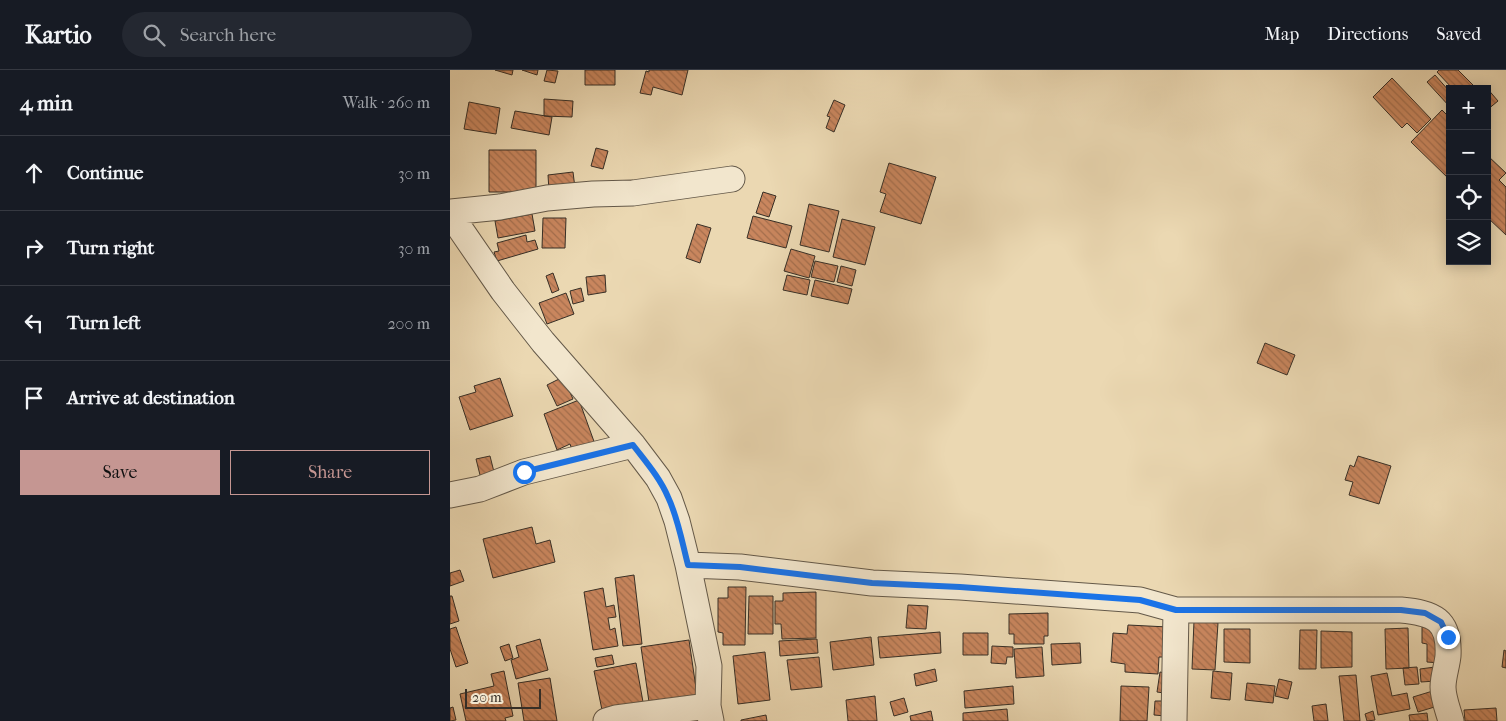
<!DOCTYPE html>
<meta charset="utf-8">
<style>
:root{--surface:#171b24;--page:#242831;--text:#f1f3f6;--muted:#9ea1a6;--line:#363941;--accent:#c59692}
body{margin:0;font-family:"IM FELL French Canon",serif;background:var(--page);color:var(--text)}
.controls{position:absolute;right:15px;top:15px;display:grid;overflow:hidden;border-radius:0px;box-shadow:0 2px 12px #0003}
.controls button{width:45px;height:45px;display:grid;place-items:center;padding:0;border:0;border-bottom:1px solid var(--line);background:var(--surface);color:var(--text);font:25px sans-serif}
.scale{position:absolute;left:15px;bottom:12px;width:76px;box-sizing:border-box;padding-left:5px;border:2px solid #372f26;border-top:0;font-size:14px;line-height:18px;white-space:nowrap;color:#372f26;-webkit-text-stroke:4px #f2e6cd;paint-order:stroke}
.stop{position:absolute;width:15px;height:15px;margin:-11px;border:4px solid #1a73e8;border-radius:50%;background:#fff}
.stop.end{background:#1a73e8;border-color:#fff;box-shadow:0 1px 5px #0008}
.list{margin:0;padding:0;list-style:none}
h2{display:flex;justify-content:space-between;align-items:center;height:65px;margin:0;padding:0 20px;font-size:21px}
h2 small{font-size:16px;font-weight:400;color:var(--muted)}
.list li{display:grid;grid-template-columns:32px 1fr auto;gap:15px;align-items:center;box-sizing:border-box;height:75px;padding:0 20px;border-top:1px solid var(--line)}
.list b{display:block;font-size:19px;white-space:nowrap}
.list em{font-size:16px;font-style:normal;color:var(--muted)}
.actions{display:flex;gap:10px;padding:15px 20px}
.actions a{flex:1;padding:11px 0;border:1px solid var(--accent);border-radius:0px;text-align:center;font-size:18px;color:var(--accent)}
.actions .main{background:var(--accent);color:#111}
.icon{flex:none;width:28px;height:28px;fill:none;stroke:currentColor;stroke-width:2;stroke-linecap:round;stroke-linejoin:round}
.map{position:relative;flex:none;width:1056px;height:651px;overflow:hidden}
header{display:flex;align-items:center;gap:30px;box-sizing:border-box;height:70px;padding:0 25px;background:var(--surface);border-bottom:1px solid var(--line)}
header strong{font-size:24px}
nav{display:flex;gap:28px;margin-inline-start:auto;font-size:18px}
.search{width:350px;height:45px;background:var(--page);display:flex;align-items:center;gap:12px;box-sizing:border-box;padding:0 18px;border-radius:28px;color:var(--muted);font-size:19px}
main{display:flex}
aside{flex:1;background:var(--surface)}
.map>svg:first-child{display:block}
</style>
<header>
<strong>Kartio</strong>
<div class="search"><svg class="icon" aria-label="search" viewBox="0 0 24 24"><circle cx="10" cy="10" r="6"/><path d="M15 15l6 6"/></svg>Search here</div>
<nav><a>Map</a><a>Directions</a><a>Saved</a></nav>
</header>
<main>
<aside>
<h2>4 min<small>Walk · 260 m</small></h2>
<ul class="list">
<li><svg class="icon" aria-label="ahead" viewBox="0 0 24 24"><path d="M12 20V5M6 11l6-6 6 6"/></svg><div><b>Continue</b></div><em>30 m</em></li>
<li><svg class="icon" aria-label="right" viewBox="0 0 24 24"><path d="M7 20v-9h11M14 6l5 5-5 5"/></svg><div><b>Turn right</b></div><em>30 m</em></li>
<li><svg class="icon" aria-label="left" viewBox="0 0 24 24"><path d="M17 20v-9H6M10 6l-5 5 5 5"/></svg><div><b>Turn left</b></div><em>200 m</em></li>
<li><svg class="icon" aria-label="arrive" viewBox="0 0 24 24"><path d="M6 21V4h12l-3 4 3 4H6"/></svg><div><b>Arrive at destination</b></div></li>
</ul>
<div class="actions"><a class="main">Save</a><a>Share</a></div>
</aside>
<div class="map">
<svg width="1056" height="651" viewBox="0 0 1056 651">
<defs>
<pattern id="building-back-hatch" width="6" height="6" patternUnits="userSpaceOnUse" patternTransform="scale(1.25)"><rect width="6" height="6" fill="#c9865e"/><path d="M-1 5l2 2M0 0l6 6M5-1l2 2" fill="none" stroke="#a46e4d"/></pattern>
</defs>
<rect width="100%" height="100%" fill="#ebd8b2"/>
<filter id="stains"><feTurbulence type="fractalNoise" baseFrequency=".004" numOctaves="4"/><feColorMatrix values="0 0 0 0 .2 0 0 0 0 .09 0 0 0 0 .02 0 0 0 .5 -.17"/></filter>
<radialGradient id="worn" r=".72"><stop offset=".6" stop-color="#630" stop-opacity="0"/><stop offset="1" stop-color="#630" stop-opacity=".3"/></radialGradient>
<path fill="url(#building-back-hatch)" stroke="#372f26" d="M45,0h18l-1,5z
M72,0h16l-1,5z
M97,0l11,1 -3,12 -11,-2z
M135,0h30v15h-30z
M199,0h39l-6,25 -29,-8 -2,8 -11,-2 6,-22 3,1z
M989,0h19l18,18 -23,1 -16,-17z
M985,5l15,17v15l-23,-25z
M942,8l39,41 -14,14 -10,-10 -5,5 -29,-31z
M1036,17l12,14 -11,9v-21h-4z
M94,29l29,2 -1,16 -28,-1z
M384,30l11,5 -11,27 -8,-4 4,-11 -3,-1z
M19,32l31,6 -4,26 -32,-5z
M992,40l8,8v62l-39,-38z
M65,41l37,6 -3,18 -38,-7z
M146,78l12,3 -5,18 -12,-3z
M39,80h47v42h-47z
M1037,85l19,18 -7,7 7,7v48l-19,-18z
M439,93l47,14 -15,47 -41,-12 6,-18 -6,-2z
M123,102l2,16 -26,3 -1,-16z
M313,122l13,4 -7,21 -13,-4z
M359,134l30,7 -10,41 -29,-7z
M82,144l3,17 -37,7 -3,-17z
M303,146l39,10 -6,22 -39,-10z
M93,148h23l-1,30h-23z
M392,149l33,8 -10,38 -32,-8z
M247,154l14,4 -11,35 -14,-5z
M76,165l1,7 8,-2 3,9 -41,12 -3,-9 5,-1 -2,-8z
M341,179l24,7 -6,22 -25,-7z
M365,191l23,5 -4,16 -23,-5z
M391,196l15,4 -4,16 -15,-4z
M103,203l6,17 -7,3 -6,-17z
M155,205l1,17 -18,3 -2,-18z
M337,205l23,5 -3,15 -24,-5z
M365,210l37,9 -4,15 -37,-8z
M131,218l3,13 -11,3 -3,-13z
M116,223l8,21 -27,10 -8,-21z
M815,273l30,12 -8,20 -30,-12z
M113,307l10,22 -16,7 -10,-21z
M50,308l13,38 -43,14 -11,-33 17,-5 -2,-6z
M129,330l17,47 -22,9 -4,-12 -13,6 -13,-36z
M40,386l6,24 -14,3 -6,-24z
M908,386l33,10 -12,38 -30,-9 4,-13 -8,-2 5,-15 4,2z
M82,457l4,17 14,-4 5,22 -62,16 -10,-39z
M10,500l4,11 -14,5v-13z
M184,505l8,69 -19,2 -8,-68z
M278,517h18l-1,58h-22v-12l-5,-1v-34h10z
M153,518l3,19 8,-2 2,12 -8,1 2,12 5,-2 3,18 -25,4 -9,-58z
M366,522v46l-34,1 -1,-15h-6v-23h8v-8z
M0,526h2l7,25 -9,3z
M299,526h24v38h-25z
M458,535l20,1 -2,23 -20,-1z
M598,543v23h-4v8h-30v-10h-5v-20z
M744,551l24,2 -3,47 -23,-1z
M678,555l40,2 -2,30h-7l-1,17 -33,-2v-8l-14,-2 2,-29 14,1z
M6,557l12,36 -12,4 -6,-18v-20z
M972,557h20l-2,36 -13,-1v-18l-5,-1z
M958,558l1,40 -23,1 -1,-40z
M774,559h26v34l-26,-1z
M850,560h17l-1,39h-17z
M871,561l31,1v35l-31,1z
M490,562l1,21 -61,5 -2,-21z
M513,563h25v22h-25z
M421,567l3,28 -41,5 -3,-28z
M90,569l8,31 -32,9 -5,-19 8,-3 -3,-11z
M367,569l1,14 -38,3 -1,-15z
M239,570l8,55 -48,7 -8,-55z
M630,573l1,20 -29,2 -1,-21z
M59,574l4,14 -8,3 -5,-14z
M542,576l21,1v10h-6l-1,7 -15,-1z
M592,577l2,29 -28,2 -2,-29z
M1054,580l2,1v17l-4,-1z
M315,582l5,48 -32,4 -5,-48z
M162,585l2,9 -17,3 -2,-9z
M369,587l3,30 -31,3 -4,-30z
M186,593l7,39 -41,8 -8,-39z
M967,597l2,17 -14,1 -2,-17z
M985,597l1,14 -15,1 -1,-13z
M485,599l2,12 -21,5 -2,-12z
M54,601l9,45 -8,2 1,3h-40l-6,-27 34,-8 -3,-12z
M763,601l19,2 -2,27 -19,-2z
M710,602l14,3 -3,19 -14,-2z
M937,603l5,23 15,-3 3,16 -32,6 -7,-39z
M906,605l4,46h-16l-5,-45z
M100,608l7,43h-33l-6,-38z
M829,609l13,3 -4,17 -13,-3z
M797,613l28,3 -2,17 -28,-3z
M563,616l1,18 -49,4 -1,-17z
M671,616l28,1 -2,34h-27z
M986,620l5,15 -23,7 -5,-15z
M425,626l2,25h-29l-2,-21z
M454,628l4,14 -14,4 -4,-14z
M705,631h11v15l-12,-1z
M876,634l2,17h-14l-2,-15z
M3,637l3,13 -6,1v-13z
M1046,638l1,13h-32l-1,-11z
M557,639l1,12h-45v-8z
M481,641l2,10h-22l-1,-5z
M923,641l2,9 -8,1 -2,-7z
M977,643l1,8h-18l-1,-6z
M316,645l1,6h-26v-1z"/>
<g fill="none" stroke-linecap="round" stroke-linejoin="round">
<defs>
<path id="street" d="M0,142l50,-5 47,-9 46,-4 40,-1 99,-14
M0,144l53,77 40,51 90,103 25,33 11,20 8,23 11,44 21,101 -1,40 3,15
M0,425l30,-6 44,-17 109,-27
M238,495l52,2 132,16 88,4 180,13 36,10h225c32,3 49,9 47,46 -1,10 -5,21 -5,31 0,11 5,23 8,34
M156,651l10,-3 92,-12
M724,651l2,-111"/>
</defs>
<use href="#street" stroke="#645949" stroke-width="27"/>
<use href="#street" stroke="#f2e6cd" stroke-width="25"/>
</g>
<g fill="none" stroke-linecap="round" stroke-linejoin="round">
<path stroke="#1a73e8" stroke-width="6" d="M74,402l109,-27c13,17 27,33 35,52 10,21 14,45 20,68l52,2 132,16 88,4 180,13 36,10h225l24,3 16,9 7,15"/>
</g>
<rect width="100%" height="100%" filter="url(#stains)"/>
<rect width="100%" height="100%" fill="url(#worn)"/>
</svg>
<div class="controls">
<button>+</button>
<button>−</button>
<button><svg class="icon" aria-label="locate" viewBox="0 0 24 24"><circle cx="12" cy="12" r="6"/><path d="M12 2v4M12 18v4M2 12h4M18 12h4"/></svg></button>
<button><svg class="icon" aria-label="layers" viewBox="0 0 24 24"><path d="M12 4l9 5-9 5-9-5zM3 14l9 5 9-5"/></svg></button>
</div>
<div class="scale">20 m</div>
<div class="stop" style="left:74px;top:402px"></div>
<div class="stop end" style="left:998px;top:567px"></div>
</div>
</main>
